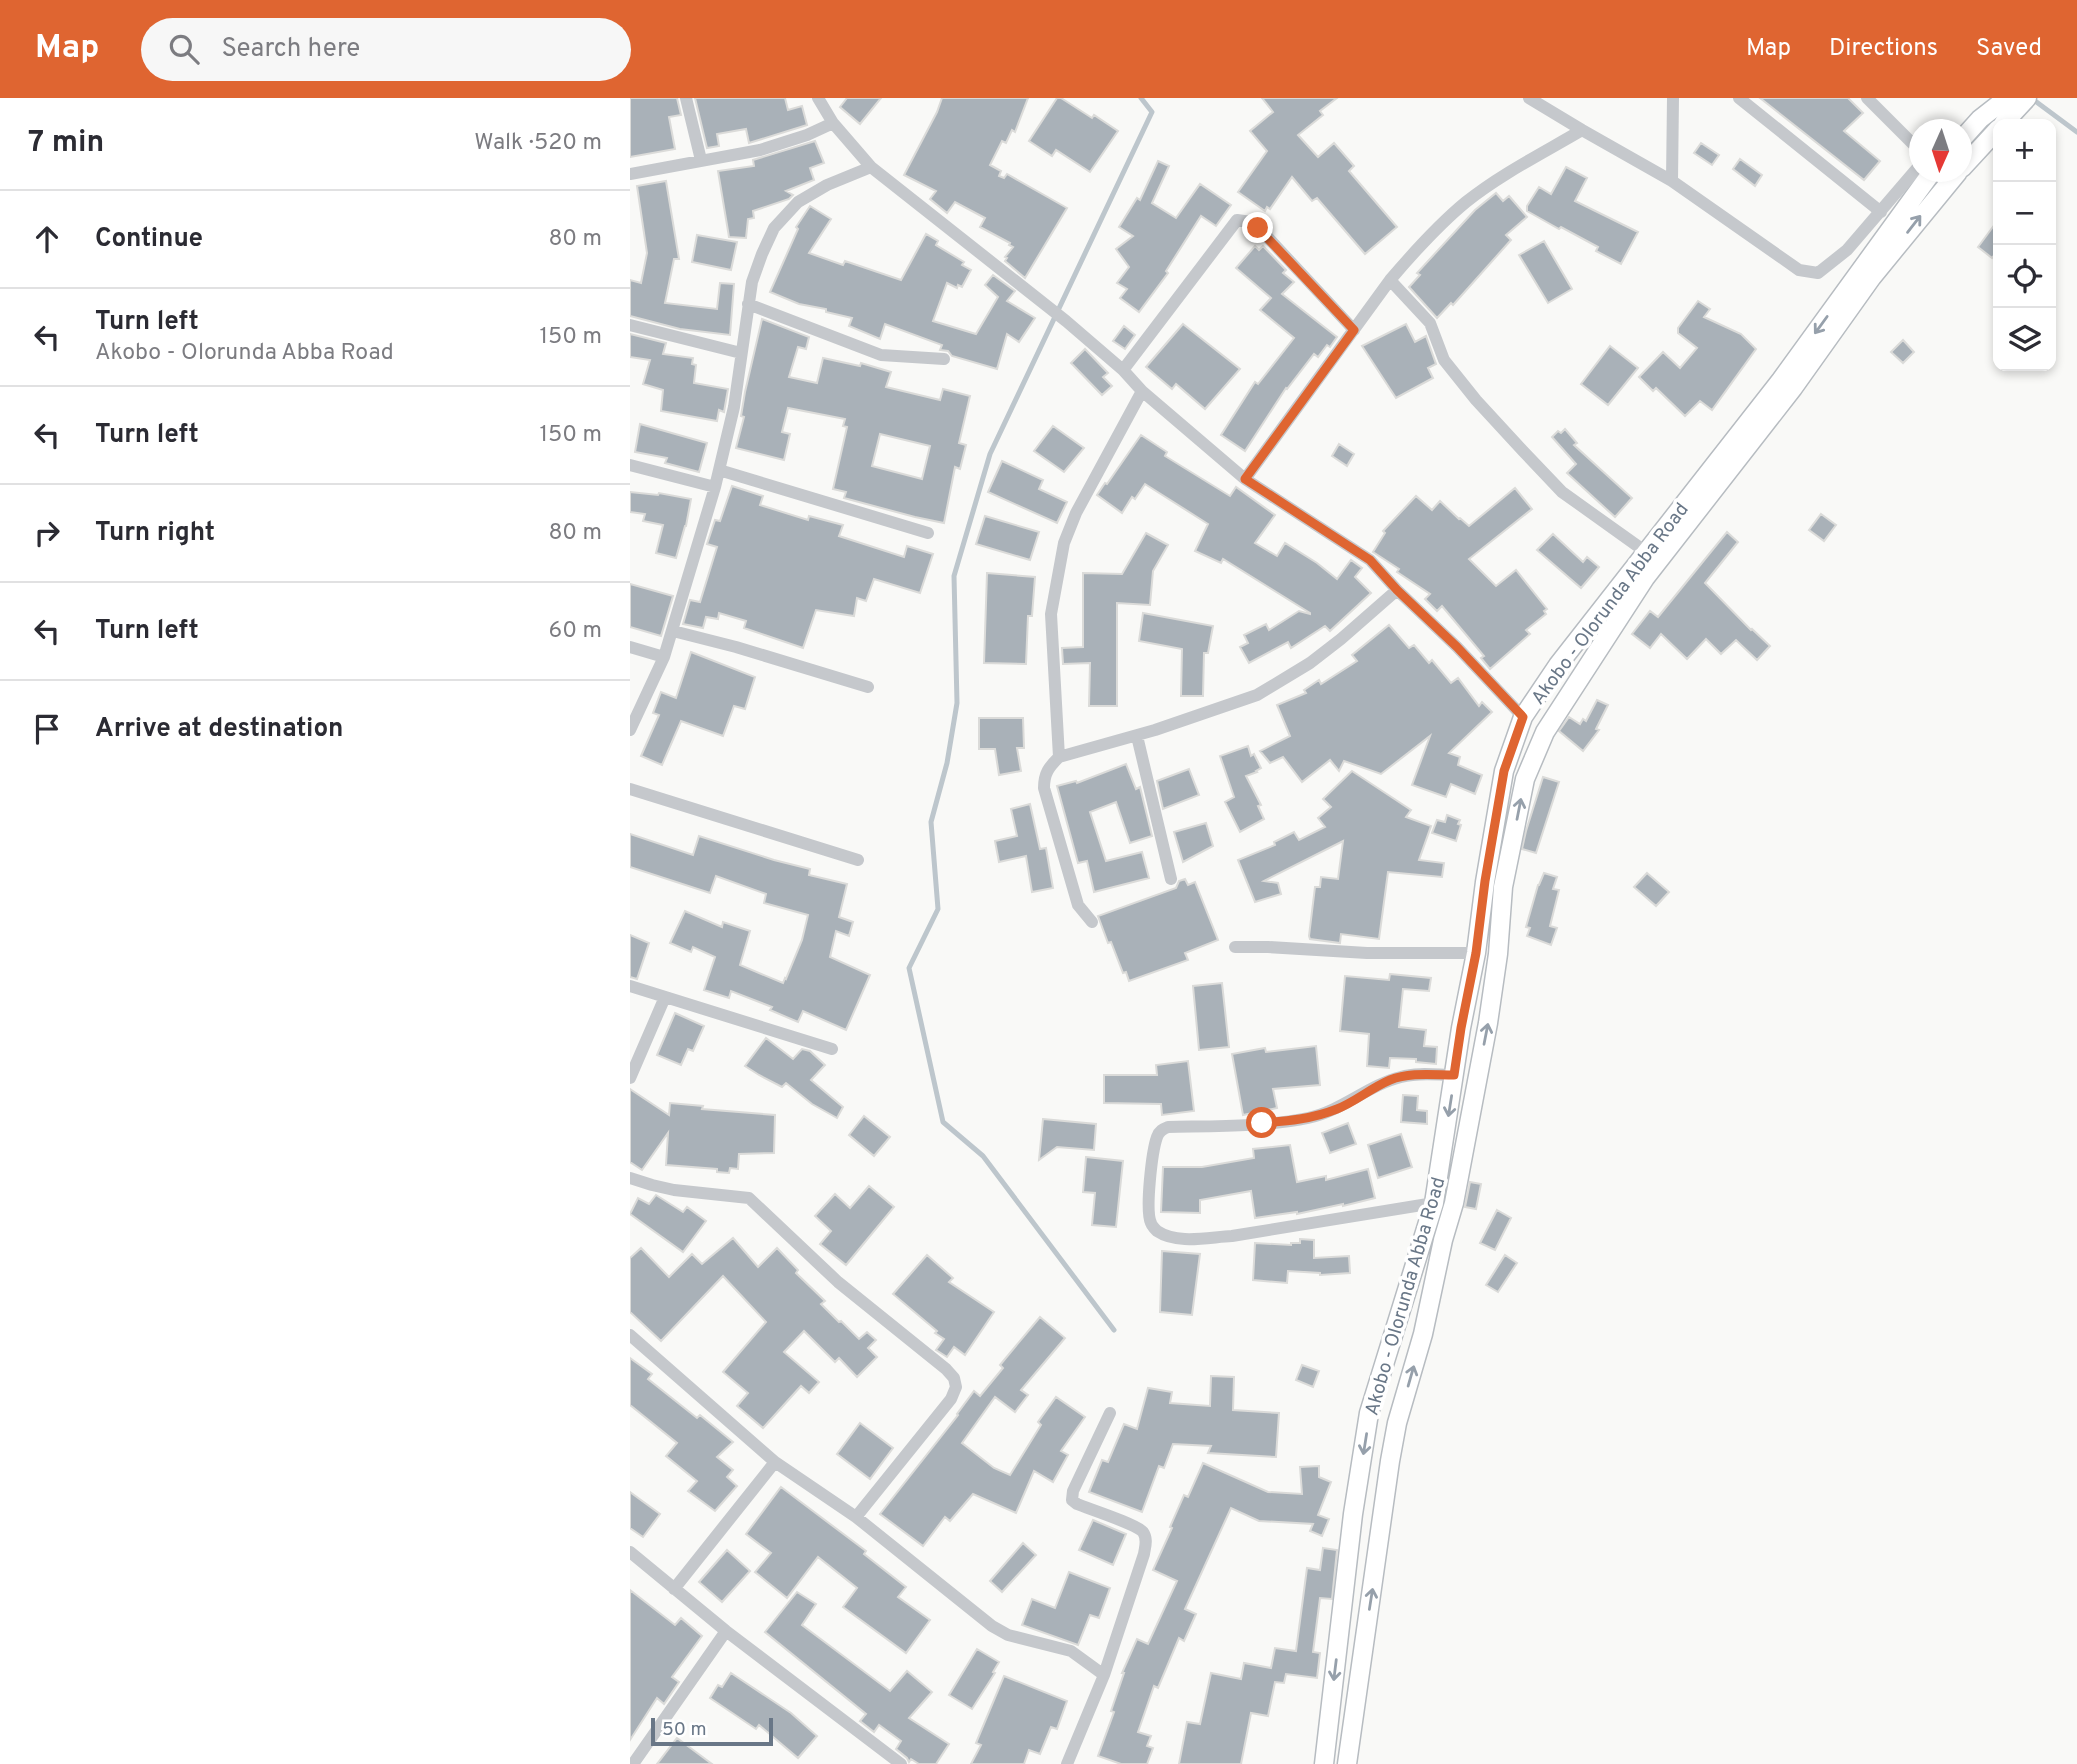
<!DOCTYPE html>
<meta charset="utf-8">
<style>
:root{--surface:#fff;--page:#f7f7f7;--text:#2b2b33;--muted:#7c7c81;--line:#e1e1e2;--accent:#df6531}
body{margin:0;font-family:Overpass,sans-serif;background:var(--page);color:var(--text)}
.controls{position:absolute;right:21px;top:21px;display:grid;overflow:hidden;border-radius:14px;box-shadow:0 4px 10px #0003}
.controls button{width:63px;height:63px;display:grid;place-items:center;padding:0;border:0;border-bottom:2px solid var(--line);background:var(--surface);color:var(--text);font:35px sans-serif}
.compass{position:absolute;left:1279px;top:21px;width:63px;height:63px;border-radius:50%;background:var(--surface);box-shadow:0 4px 10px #0003;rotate:183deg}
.scale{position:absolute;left:21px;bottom:18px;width:122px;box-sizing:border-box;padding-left:7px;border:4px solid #697787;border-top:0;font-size:19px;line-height:24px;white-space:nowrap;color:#697787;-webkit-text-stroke:5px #fff;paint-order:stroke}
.stop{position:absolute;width:21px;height:21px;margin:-16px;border:5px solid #df6531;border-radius:50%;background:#fff}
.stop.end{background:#df6531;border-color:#fff;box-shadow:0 2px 7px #0008}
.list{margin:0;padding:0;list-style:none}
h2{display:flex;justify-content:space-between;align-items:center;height:91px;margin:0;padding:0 28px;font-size:30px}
h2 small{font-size:23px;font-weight:400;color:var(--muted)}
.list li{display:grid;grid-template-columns:46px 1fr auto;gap:21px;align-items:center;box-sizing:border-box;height:98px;padding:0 28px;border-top:2px solid var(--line)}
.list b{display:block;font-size:26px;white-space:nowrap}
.list p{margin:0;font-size:23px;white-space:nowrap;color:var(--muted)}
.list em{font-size:23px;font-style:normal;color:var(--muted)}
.icon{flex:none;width:38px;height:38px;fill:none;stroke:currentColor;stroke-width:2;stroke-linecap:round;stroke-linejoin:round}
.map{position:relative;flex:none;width:1447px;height:1666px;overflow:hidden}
header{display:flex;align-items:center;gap:42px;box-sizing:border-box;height:98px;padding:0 35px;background:var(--accent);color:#fff}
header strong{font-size:33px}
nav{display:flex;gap:38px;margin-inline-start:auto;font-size:24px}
.search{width:490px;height:63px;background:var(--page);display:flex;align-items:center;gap:18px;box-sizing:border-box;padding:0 24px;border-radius:38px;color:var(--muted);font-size:26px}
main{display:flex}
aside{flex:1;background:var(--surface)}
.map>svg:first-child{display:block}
</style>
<header>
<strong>Map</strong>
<div class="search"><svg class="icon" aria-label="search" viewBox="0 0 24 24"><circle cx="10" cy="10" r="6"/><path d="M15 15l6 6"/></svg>Search here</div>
<nav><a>Map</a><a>Directions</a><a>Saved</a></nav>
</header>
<main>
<aside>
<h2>7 min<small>Walk · 520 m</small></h2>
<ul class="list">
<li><svg class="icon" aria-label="ahead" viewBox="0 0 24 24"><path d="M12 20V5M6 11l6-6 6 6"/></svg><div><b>Continue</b></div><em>80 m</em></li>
<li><svg class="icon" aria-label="left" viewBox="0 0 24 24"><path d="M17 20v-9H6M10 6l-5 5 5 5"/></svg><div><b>Turn left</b><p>Akobo - Olorunda Abba Road</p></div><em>150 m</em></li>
<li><svg class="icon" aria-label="left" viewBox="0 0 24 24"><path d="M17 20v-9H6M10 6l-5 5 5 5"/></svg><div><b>Turn left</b></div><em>150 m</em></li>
<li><svg class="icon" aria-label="right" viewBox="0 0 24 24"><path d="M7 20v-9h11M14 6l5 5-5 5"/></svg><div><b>Turn right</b></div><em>80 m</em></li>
<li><svg class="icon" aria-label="left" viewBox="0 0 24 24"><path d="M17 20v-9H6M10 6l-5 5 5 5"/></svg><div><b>Turn left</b></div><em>60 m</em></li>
<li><svg class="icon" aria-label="arrive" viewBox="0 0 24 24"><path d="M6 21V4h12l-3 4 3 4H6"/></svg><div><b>Arrive at destination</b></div></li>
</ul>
</aside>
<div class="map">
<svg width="1447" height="1666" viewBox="0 0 1447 1666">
<rect width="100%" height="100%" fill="#f9f9f7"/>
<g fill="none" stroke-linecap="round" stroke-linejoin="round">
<path stroke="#bdc6cc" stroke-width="5" d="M1401,0l46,34
M484,1232l-131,-174 -40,-34 -34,-154 29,-59 -7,-87 16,-59 10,-60 -3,-127 36,-122 162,-342 -11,-14"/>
</g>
<path fill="#a9b1b8" stroke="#dbdbd9" stroke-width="2" fill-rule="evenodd" d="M0,0h47l4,17 -12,2 6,32 -45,8z
M65,0h90l3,12 14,-4 5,19 -58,18 -3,-14 -29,5 2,12 -12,2z
M217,0h34l-21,26 -20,-17z
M312,0h86l-13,34 -3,-2 -6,13 -4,-2 -12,24 11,6 -2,5 5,2 3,-4 60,34 -42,70 -20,-17 2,-3 -2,-1 8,-10 -4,-2 1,-2 -30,-16 5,-9 -30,-16 -8,11 -17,-14 6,-8 -32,-16 33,-63z
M427,0h4l31,20 2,-3 24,16 -28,41 -34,-22 -4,6 -23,-15z
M632,0h75l-17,13 3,4 -25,20 20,22 16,-14 20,23 -5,5 48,56 -32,27 -48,-56 -5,3 -20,-24 -22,32 -3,-2 -2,4 -27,-19 29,-41 -17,-20 23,-19z
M1130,0h88l15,15 -19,18 36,30 -16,19z
M185,43l9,22 -14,5 4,12 -28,11 7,4 -4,4 -36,12 1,7 -6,1 -2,19 -17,-1 -11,-66 36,-5 -1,-6z
M1071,45l18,12 -7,10 -18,-12z
M1110,61l22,16 -7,11 -22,-17z
M528,63l11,5 -17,37 24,15 24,-34 31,21 -15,21 -15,-10 -35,55 2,2 -29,39 -19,-14 7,-9 -10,-6 12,-16 -13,-18 17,-13 -14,-9 18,-29 3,2z
M936,69l21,11 -12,23 63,31 -17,32 -25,-13 2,-4 -37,-20 -2,2 -32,-18v-5l12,-19 12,7z
M36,83l13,78h-5l-9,44 52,6 3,-26 14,1 -4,51 -50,-6 -50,-13v-36l11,3 6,-30 -10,-67z
M866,95l7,8 6,-5 18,21 -21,18 5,5 -58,65 -2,-2 -14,15 -28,-31 11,-12 -3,-2 58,-63z
M180,108l21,13 -22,34 34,12 2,-4 56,19 25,-46 12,7 -2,4 28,17 -2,3 9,5 -9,17 -4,-2 -1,3 -10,-5 -14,38 43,13 22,-37 -13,-12 8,-10 22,16 -8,10 28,17 -16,24 -12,-8 -10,35 -45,-13 -4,-5 -8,-1 2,-5 -57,-21 -5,15 -31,-13 3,-8 -26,-6v-3l-27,-5 -29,-12 28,-63 -2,-2z
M1368,122v30l-6,8 -14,-11z
M67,137l40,7 -6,28 -39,-8z
M914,143l28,48 -24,14 -29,-48z
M625,148l4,4 4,-4 23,24 -3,3 11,9 -12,12 55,43 -7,10 -3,-2 -9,12 -4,-3 -27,35 -1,-1 -41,63 -24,-16 34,-53 3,2 36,-46 -34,-28 11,-12 -35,-30z
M1068,203l12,8 -6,8 37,17 15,15 -44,61 -12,-9 -15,15 -29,-28 -3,3 -14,-14 24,-25 17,16 17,-20 -19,-15v-5z
M132,221l47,18 -3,12 -8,-2 -9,30 28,6 6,-25 37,8 1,-3 30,9 -5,15 54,13 3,-11 27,7 -11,47 7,2 -6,24 -5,-2 -11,56 -29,-6 -71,-19 2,-6 -13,-3 14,-62 -4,-1 2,-7 -57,-11 -6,24 8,2 -6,26 -48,-12 8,-31 -3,-1 4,-24zM250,336l50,12 -8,33 -50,-13z
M553,226l57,45 -35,40 -29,-25 -4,5 -26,-22z
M776,226l9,18 11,-6 10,28 -8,4 5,10 -37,20 -34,-52z
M494,228l11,9 -10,14 -12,-8z
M0,236l36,9 -3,11 30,4 -1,6 4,1 -2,18 34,6 -4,23 -5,-2 -2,11 -56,-10 2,-21 -20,-6 7,-24 -20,-3z
M1273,242l11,12 -11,11 -12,-11z
M980,248l28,22 -30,37 -27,-21z
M455,251l23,24 -5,4 9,9 -10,9 -31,-32z
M10,326l67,19 -8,29 -34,-9 2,-5 -32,-6z
M423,328l31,22 -20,24 -30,-21z
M935,331l12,14 -3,2 58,53 -17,19 -48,-44 9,-9 -24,-27 6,-6 3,2z
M511,337l26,17 -2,4 65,40 6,-9 39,28 -20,28 22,13 8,-13 32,20 20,16 14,-19 11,8 -7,9 16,16 -41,38 -5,-5 -34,22 -3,-6 -39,21 -9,-16 8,-4 -4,-8 22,-11 3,6 30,-19 11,3v-1l-87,-54 -2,4 -26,-12 13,-27 -63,-40 -10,15 -3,-2 -10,16 -25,-18 8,-12 2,1z
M709,346l15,10 -7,12 -15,-10z
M372,363l41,19 -4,9 28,13 -10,21 -69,-31z
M102,388l31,10 -3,9 48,15 1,-4 34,9 -4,11 65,21 3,-11 26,8 -13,39 -46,-14 -8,22 -9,-3 -3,18 -38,-6 -13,38 -59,-20 2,-7 -27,-8 -1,6 -12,-2 -3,11 -20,-4 7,-24 10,2 17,-55 -10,-3 8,-24 5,1z
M885,390l17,21 -63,50 27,27 20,-16 31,39 -3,2 2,3 -20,16 4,4 -40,35 -9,-11 3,-2 -42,-50 -5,5 -12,-12 5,-5 -33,-22 2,-3 -26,-17 12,-19 -2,-2 33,-35 16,14 8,-9 19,18 1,-1 9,8z
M0,394l28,3 1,-2 32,6 -5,27h-1l-9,32 -20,-5 7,-28 -20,-4 2,-7 -15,-2z
M1191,416l15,11 -12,16 -15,-11z
M355,418l54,16 -9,28 -54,-16z
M1097,434l11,10 -33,41 46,47 1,-1 18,17 -13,14 -21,-20 -15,14 -15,-15 -19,20 -26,-25 -11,14 -18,-14 18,-23 8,6z
M516,435l22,12 -15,26 -3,34 -33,-2v103h-28l1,-43 -27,1 -1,-16 21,-1v-74l39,1z
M923,436l30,28 4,-5 12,10 -18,21 -44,-38z
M357,475l48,4 -3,39h-4l-2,48 -42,-1z
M0,486l43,12 -12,40 -31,-9z
M513,515l70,13 -5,27h-4l-1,43h-22l1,-47 -43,-8z
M759,527l20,23 5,-3 15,18 3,-3 19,23 7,-5 21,28 3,-4 10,10 -43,41 11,4 -2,8 24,10 -7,19 -24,-10 -5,13 -34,-12 18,-49 -49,38 -37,-13 -5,10 -9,-11 -28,22 -19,-25 -13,6 -10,-12 30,-15 -13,-31 29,-12 -2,-3 15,-10 2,4 36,-23 -5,-6z
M61,554l64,25 -10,32 -11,-3 -11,30 -42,-15 -19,44 -21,-9 18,-41 -6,-2 8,-21 15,6z
M967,602l11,5 -12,24 3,1 -16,21 -24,-20 10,-14 11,7 3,-5 3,2z
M349,620h44l1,30h-7l4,23 -22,4 -4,-26h-16z
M618,648l3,10 3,-2 7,14 -5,3 1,1 -11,4 15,29 -3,1 6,13 -24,13 -15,-30 9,-5 -14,-41z
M496,666l10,25 4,-2 12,49 -22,7 -14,-41 -26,10 16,49 36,-9 7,26 -55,14 -7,-31 -9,2 -21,-77 19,-5 1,2z
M559,671l10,26 -36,14 -6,-28z
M722,673l59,39 -5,7 25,9 -12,34 25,3 -2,14 -54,-5 -9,67 -38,-5 -1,9 -30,-4 -1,-3 6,-49h5l1,-10 17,2 5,-38 -79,40 14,2 3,11 -26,8 -17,-42 37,-15 -1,-3 20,-10 5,8 26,-13 -7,-9 13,-11 -8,-8z
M913,679l16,5 -23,71 -14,-4 4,-18z
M400,706l10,45 6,-1 7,40 -21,4 -6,-36 -27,6 -4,-21 22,-5 -6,-27z
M817,717l13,5 -2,4 3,1 -5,16 -24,-8 5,-13 8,2z
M576,725l7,23 -30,16 -9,-30z
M0,736l63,21 6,-19 75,24 36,9 -1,6 38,9 -8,33 14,5 -4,14 -13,-5 -6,26 40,18 -24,55 -43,-19 -5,11 -28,-12 2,-3 -41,-16 -2,7 -25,-8 11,-33 -22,-10 -2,5 -21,-9 15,-32 37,16 1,-5 27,9 -10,34 43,18 2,-5 1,1 16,-39 6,-25 -44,-12 2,-9 -50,-18 -6,17 -80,-26z
M914,775l13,4 -4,12 6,1 -9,36 7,2 -6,17 -24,-9 3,-8 -4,-1 12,-42h1z
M1017,775l22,19 -13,14 -22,-19z
M555,781l3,6 7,-3 23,58 -33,13 3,7 -59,21 -3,-9 -3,1 -12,-31 -3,1 -10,-27 78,-28 3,-7z
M0,837l19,8 -12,36 -7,-2z
M760,876l41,4 -2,13 -26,-2 -4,38 27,3 -2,16 13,1 -1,17 -20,-2v-3l-26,-1 -1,10 -22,-2 2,-32 -29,-3 5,-55 44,4z
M592,885l7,64 -30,3 -6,-64z
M45,915l29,13 -11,25 -5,-2 -7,16 -24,-10z
M136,940l27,21 9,-10 8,2 15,14 -14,15 32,27 -6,11 -25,-14 -26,-21 -4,4 -23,-12 -14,-9z
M686,948l4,39 -47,4 4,19 -34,7 -11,-61 33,-6 1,4z
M558,963l6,50 -32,4 -1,-11 -57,-1v-28h53l-1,-10z
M0,991l39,26 1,-12 33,3 -1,3 73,6 -1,38 -35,1 -1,15 -8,-1 -1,5 -12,-1v-3l-51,-4 2,-32 -26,37 -12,-8z
M773,997l15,1 -1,14 10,1v13l-26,-2z
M234,1018l26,21 -16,19 -25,-21z
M413,1021l53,5 -2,26 -37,-3 -18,13z
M718,1025l8,21 -26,9 -8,-20z
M771,1036l11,33 -34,11 -10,-33z
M660,1047l7,37 29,-6v4l42,-11 7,29 -32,8v-2l-46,10v-2l-42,6 -4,-27 -51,9v13l-39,-1 2,-45h39l52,-9 -1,-9z
M456,1059l37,4 -7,66 -24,-2 3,-32 -12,-1z
M840,1084l11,2 -5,25 -11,-2z
M239,1088l25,21 -48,58 -26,-21 11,-13 -16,-15 20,-22 15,14z
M26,1097l27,17 4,-5 19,14 -23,31 -53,-38 8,-16 11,6z
M867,1112l14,8 -16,32 -15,-7z
M103,1140l25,29 19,-19 21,22 -2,3 29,28 -4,3 18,18 2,-1 18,18 8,-7 9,8 -8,8 9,9 -20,20 -18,-19 -4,4 -31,-31 -20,21 35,30 -10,11 -8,-7 -38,42 -26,-22 11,-13 -25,-21 43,-50 -43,-46 -62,65 -31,-29v-54l11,-10 28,29 23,-23 10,10z
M670,1141l14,1v18l35,-2 1,17 -30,2v-2l-32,-2 -1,12 -34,-3 2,-37 36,2v-2h9z
M532,1153l38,3 -8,61 -32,-3z
M297,1157l26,23 -4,4 45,30 -29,43 -11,-8 -7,10 -11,-7 8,-11 -9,-6 2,-2 -44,-37z
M875,1157l12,8 -19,29 -12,-7z
M410,1219l25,21 -44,52 7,5 -13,17 -20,-15 -33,46 32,25 16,7 31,-50 -3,-3 18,-25 29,20 -24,34 7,4 -15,27 -19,-11 -18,42 -43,-19 -23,27 -5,-4 -22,29 -43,-32 78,-99 -1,-1 17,-23 6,5 23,-28 -3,-3z
M0,1260l22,16 -4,5 49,39 3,-3 33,27 -16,15 16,13 -6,7 10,9 -22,25 -27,-20 9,-10 -31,-25 11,-13 -47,-38z
M672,1267l17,6 -6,16 -17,-7z
M581,1278l23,1 -1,33 46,3 -3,44 -68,-4 3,-7 -38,-2 -9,24 -5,-2 -17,46 -53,-20 13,-32 6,2 16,-38 13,5 11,-41 24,4 -2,11 40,3z
M230,1325l33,25 -23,31 -33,-25z
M573,1365l65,29 34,2 -2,-27 19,-1v11l12,5 -13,33 11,4 -7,17 -12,-5 3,-7 -54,-3 -28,-13 -46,101 11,5 -12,27 -5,-3 -21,50 -4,-2 -16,46 13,4 -4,10 6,2 -6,16h-26l-23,-8 16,-44 -3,-1 13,-38h-2l15,-34 11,5 29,-63 -24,-11 19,-42 -2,-1 14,-32 4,2z
M151,1389l85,64 -2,3 42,33 -8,10 32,23 -24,33 -63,-46 14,-19 -39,-31 -31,41 -32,-26 16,-19 -25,-19z
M0,1394l30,22 -17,23 -13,-9z
M463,1422l33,14 -13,31 -34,-15z
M393,1445l13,12 -34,37 -12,-11z
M693,1450l14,2 -5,49 -12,-1 -7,54 7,1 -3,25 -31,-4 -2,9 -9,-1 -7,34 -17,-3 -10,51h-62l8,-42 13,2 11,-51 30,6 3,-16 27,5 4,-20 21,3 11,-83 13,2z
M97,1452l23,21 -28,31 -23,-20z
M439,1474l41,16 -11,30 -9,-3 -12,30 -56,-20 10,-26 23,9z
M0,1492l45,35 6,-7 21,18 -30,41 7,5 -15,22 -7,-6 -27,42z
M167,1494l19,12 -14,21 88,66 17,-20 25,21 -23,26 40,26 -13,20h-17l-8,-5 -2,3 -2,-4 -11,-9 5,-8 -22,-16 -5,7 -14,-11 6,-7 -101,-82z
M347,1551l22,13 -6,10 2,1 -23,36 -23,-14z
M101,1575l60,40 26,23 -19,22 -39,-33 -3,4 -46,-31 8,-13 4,2z
M374,1578l63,25 -10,28 -6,-2 -11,27 -11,-4 -5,14h-53l10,-19 -5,-2z
M47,1640l35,26h-55z"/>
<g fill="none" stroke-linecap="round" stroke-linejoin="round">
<defs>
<path id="secondary" d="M1373,26l24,-26
M1332,41l18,-20 27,-21
M1332,70l36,-39
M694,1666l29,-250 16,-101 65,-210 27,-175 15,-75 9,-71 19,-111 19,-54 35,-52 223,-285 151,-208
M717,1666l43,-303 7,-38 26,-89 20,-94 11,-37 34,-180 10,-69 5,-67 22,-108 20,-47 100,-154 148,-190 79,-111 86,-105"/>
</defs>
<use href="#secondary" stroke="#b7bcc1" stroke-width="21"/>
<path stroke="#c5c8cc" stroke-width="12" d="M56,0l15,62
M188,0l15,25 38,44 195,154 57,49 19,21 103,88 125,81 27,30 60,57 66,70
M899,0l53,32 90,51 127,89 19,3 29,-23 73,-85
M1109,0l142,114
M1237,0l53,53
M0,76l130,-24 47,-15 26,-12
M1042,83l1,-83
M760,182l40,43 14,37 32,40 47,51 39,41 84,60
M118,206l133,51 63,4
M0,227l111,28
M493,272l114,-150 14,2 7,5 96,103
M0,367l85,22
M89,372l209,63
M615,381l145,-199c23,-27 48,-55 76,-78 35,-28 77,-49 116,-72
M43,533l63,16 132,40
M0,549l34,10
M0,632l34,-73 51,-170 19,-80 18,-125 10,-28 12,-26 24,-26 29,-17 44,-18
M507,638l34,143
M429,659l-8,-143 13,-71 12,-30 66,-122
M0,691l228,71
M462,824l-14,-17 -34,-117c0,-15 5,-21 15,-31l96,-27 102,-35 53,-32 31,-24 56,-49
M605,849h33l99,6h109
M0,888l202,63
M0,980l35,-81
M0,1080l22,7 22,5 75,8 89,84 108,87 8,9 2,9 -5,12 -95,118
M804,1105l-202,33c-23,1 -54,9 -75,-5 -1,-1 -6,-6 -6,-8 -6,-13 1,-72 6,-86 2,-6 6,-8 11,-10 44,-1 97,0 140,-9 34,-7 60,-33 93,-41 17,-5 36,-2 53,-2
M0,1237l145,127 81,55 136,109 16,9 63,16 33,24
M0,1454l96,79 175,133
M44,1491l101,-127
M3,1666l93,-133
M437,1666l37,-89 40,-121c1,-7 4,-15 -1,-22 -7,-8 -54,-23 -66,-28l-5,-4 1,-9 37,-78"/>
<use href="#secondary" stroke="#fff" stroke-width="18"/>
</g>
<defs><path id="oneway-shaft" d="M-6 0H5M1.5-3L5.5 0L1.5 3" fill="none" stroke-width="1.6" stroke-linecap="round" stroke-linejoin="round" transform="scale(1.75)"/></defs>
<g stroke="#96a0ab">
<use href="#oneway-shaft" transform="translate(1284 126) rotate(-52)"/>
<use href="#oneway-shaft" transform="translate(1191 227) rotate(126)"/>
<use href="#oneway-shaft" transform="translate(889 711) rotate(-79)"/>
<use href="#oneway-shaft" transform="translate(856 936) rotate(-79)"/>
<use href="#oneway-shaft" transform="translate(820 1008) rotate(99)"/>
<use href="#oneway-shaft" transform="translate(781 1278) rotate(-74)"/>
<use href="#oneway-shaft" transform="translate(735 1346) rotate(99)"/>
<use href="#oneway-shaft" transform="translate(741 1501) rotate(-81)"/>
<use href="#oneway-shaft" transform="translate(705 1572) rotate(97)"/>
</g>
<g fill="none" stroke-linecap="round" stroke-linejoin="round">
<path stroke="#df6531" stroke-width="9" d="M628,130l96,102 -109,149 125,81 27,30 60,57 66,70 -19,54 -19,110 -9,72 -15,75 -7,47c-21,0 -44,-3 -64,5 -19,8 -35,22 -53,29 -25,10 -49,12 -75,14"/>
</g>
<g text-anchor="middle" stroke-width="7" stroke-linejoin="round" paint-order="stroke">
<g font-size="19" fill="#697787" stroke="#fff">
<text transform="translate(979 505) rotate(-53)" y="7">Akobo - Olorunda Abba Road</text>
<text transform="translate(774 1198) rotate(-74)" y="7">Akobo - Olorunda Abba Road</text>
</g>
</g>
</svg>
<div class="controls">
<button>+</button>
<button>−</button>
<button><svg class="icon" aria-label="locate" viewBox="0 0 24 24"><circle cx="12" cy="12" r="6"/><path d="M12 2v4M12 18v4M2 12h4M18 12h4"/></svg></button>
<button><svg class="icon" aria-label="layers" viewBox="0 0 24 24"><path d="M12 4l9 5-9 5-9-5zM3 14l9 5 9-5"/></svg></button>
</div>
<svg class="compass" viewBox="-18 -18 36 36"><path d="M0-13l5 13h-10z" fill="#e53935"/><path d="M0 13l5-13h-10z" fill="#7c7c81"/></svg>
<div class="scale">50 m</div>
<div class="stop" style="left:632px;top:1025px"></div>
<div class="stop end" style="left:628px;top:130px"></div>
</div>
</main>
